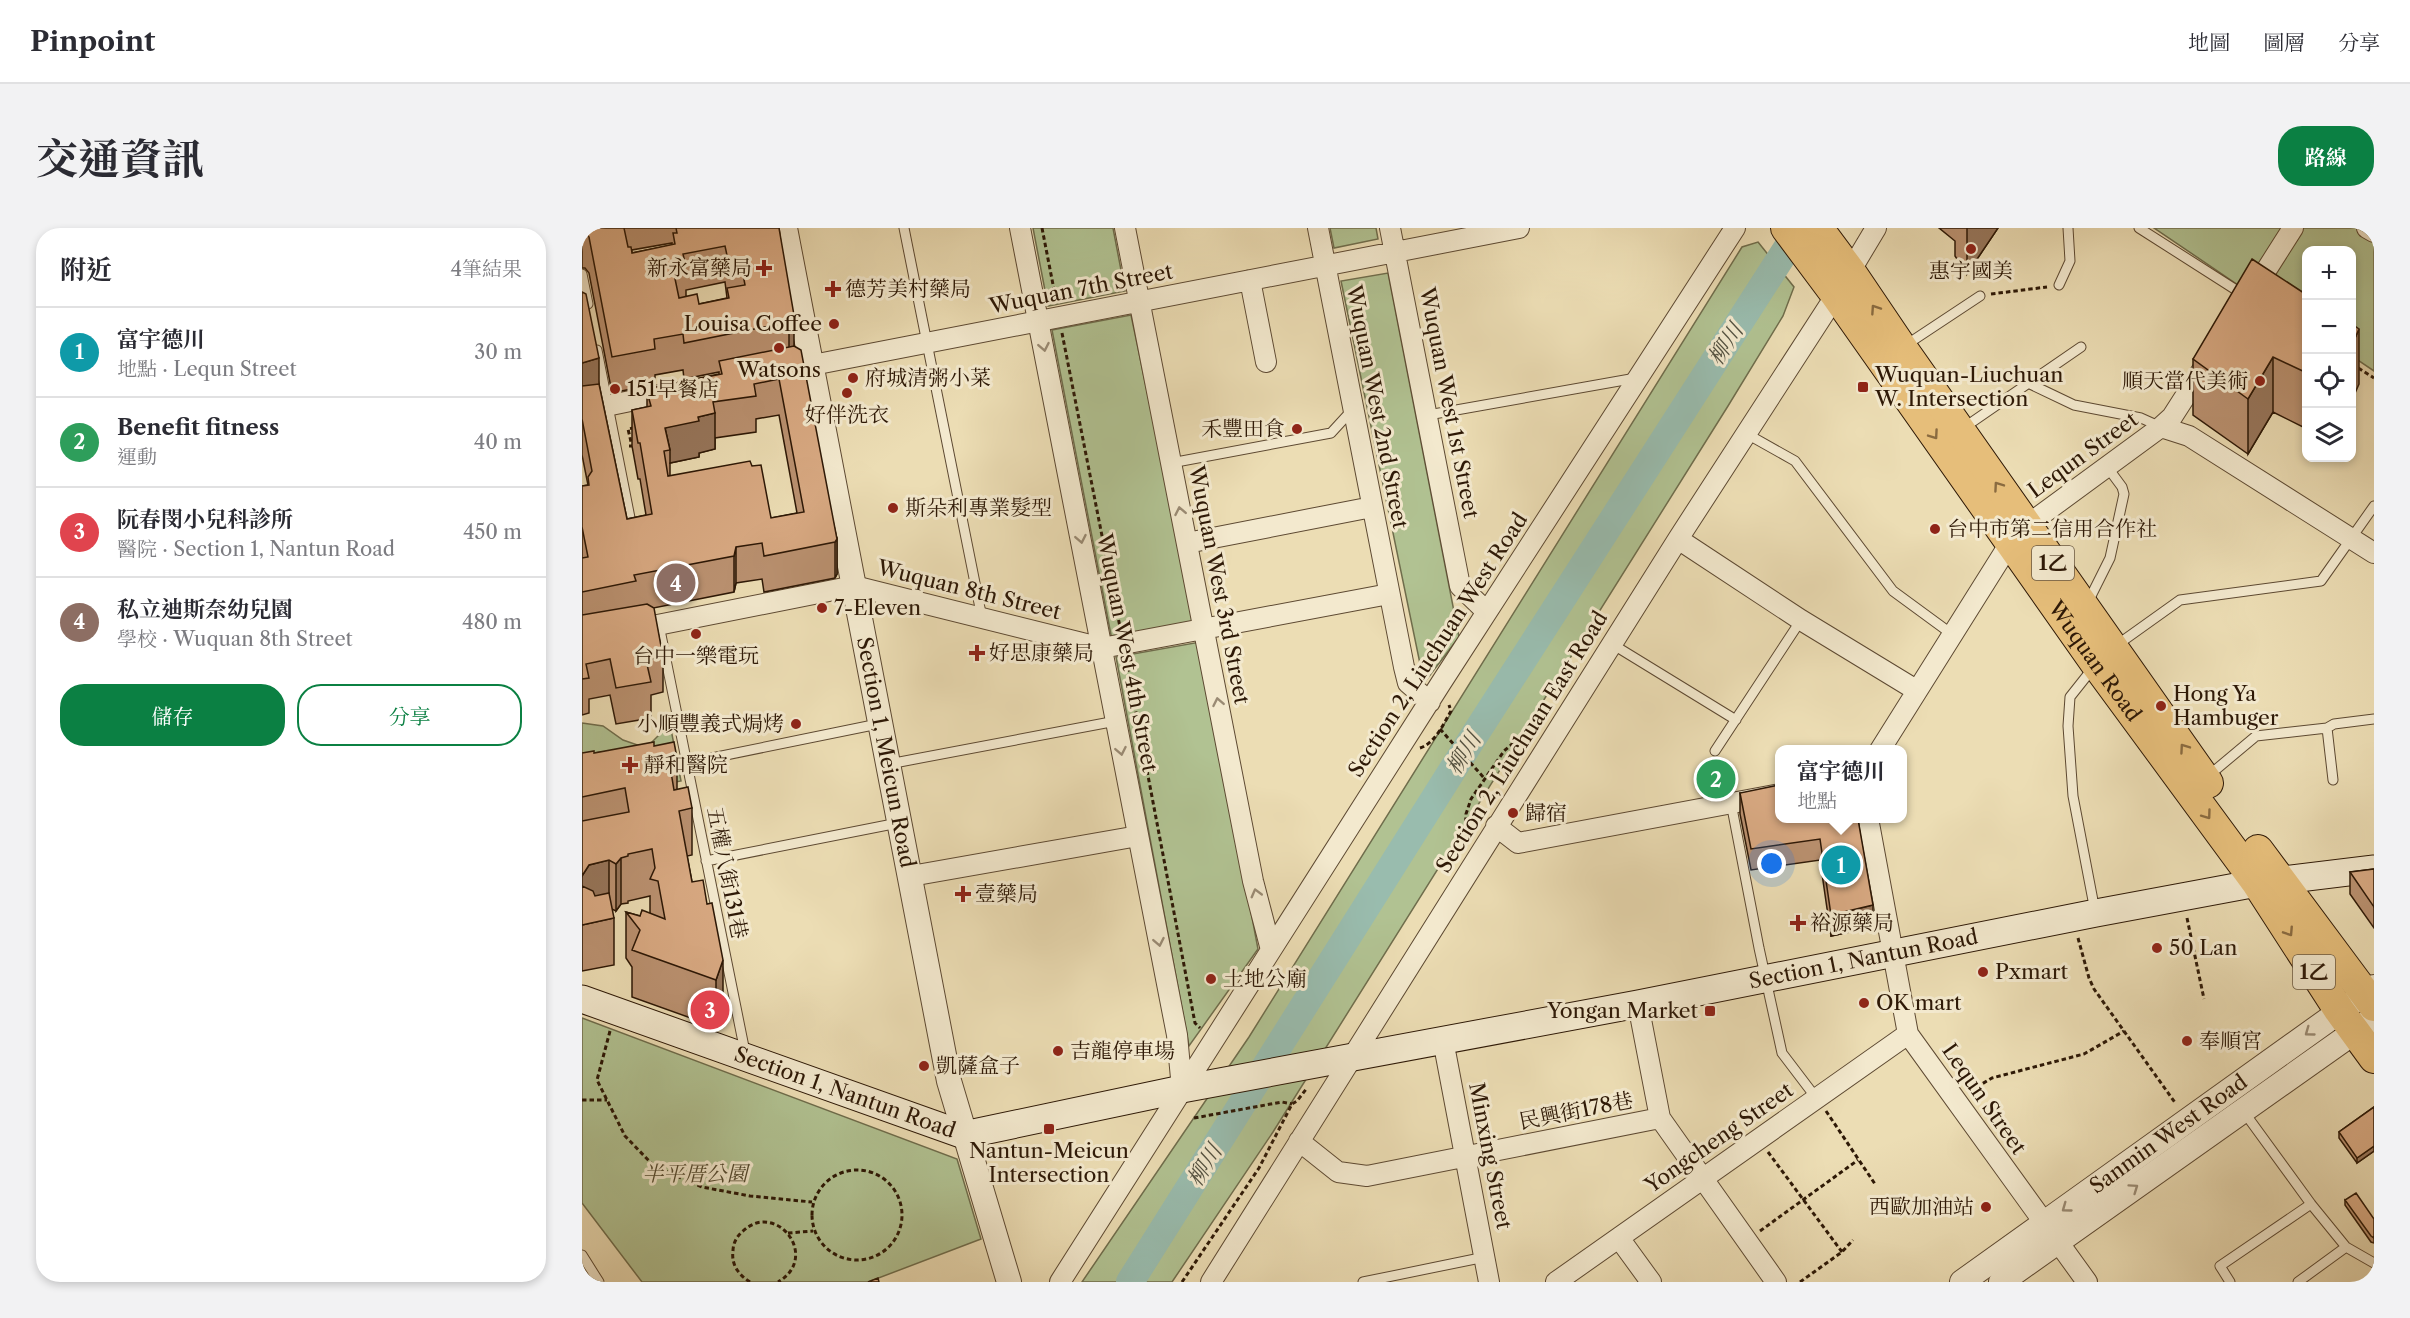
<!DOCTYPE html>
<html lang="zh-TW">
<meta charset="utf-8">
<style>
:root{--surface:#fff;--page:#f2f2f3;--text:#2b2b33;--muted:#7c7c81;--line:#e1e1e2;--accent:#0b8043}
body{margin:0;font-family:"Libre Caslon Text","Noto Serif TC",serif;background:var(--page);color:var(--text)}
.controls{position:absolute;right:18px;top:18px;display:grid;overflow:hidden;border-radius:12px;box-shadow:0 3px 9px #0003}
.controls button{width:54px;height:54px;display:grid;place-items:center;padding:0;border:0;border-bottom:2px solid var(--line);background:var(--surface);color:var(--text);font:30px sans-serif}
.you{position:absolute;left:1190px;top:636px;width:21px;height:21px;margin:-15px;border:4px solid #fff;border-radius:50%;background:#1a73e8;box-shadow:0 0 0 9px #1a73e833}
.badge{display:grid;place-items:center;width:39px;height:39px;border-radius:50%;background:var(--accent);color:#fff;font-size:20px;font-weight:700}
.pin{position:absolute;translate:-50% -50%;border:3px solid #fff;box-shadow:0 2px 6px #0006}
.popup{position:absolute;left:1193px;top:517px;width:132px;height:78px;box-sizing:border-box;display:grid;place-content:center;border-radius:12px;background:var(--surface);filter:drop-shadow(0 2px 4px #0005);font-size:20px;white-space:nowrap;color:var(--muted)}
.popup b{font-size:22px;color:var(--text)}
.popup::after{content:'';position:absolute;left:50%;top:100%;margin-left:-12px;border:12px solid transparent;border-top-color:var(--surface)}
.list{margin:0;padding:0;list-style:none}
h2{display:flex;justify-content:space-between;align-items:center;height:78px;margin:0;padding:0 24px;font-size:26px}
h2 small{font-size:20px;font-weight:400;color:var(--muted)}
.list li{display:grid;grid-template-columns:39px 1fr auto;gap:18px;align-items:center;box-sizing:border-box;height:90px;padding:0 24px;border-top:2px solid var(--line)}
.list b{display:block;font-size:22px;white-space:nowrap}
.list p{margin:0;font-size:20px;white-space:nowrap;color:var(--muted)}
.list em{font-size:20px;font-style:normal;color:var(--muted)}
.actions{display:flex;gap:12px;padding:18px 24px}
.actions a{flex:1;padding:14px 0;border:2px solid var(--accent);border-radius:24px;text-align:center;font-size:21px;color:var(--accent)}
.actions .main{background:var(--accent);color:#fff}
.icon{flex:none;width:33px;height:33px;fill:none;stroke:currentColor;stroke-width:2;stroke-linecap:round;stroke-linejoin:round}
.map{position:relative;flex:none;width:1792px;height:1054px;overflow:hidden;border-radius:24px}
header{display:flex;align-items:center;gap:36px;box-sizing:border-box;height:84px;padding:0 30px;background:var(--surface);border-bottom:2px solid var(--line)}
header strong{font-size:28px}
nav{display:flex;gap:33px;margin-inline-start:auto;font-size:21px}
.intro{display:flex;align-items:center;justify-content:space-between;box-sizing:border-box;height:144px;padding:0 36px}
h1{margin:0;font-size:42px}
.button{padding:15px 27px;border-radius:24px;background:var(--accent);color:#fff;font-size:21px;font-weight:700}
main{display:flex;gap:36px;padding:0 36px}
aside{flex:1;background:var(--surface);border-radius:24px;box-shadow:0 3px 9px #0003}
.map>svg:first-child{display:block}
</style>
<header>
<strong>Pinpoint</strong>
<nav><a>地圖</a><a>圖層</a><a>分享</a></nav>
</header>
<div class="intro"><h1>交通資訊</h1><a class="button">路線</a></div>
<main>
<aside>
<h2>附近<small>4筆結果</small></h2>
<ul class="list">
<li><span class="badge" style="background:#0f9aa8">1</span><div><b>富宇德川</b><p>地點 · Lequn Street</p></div><em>30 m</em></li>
<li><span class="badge" style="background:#2e9e5b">2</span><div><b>Benefit fitness</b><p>運動</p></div><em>40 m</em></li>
<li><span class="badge" style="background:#e0444e">3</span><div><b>阮春閔小兒科診所</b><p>醫院 · Section 1, Nantun Road</p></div><em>450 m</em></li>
<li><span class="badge" style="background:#8d6e63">4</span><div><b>私立迪斯奈幼兒園</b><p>學校 · Wuquan 8th Street</p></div><em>480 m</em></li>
</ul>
<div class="actions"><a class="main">儲存</a><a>分享</a></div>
</aside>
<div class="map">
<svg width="1792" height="1054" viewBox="0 0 1792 1054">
<rect width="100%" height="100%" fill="#ecddb4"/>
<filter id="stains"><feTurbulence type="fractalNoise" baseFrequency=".00333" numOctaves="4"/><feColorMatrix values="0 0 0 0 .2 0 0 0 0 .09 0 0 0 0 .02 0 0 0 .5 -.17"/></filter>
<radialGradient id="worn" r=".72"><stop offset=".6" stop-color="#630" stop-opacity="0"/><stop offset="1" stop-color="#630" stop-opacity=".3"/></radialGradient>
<path fill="#b1c292" stroke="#6f6d4c" stroke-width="1.5" d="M451,0h80l12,63 -77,15z
M748,0h46l2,11 -44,9z
M1572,0h133l-40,63z
M1718,0h58l16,10v133l-22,-15v-106h-46v78l-50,-33z
M1176,14l36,45 -11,29 -55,90 -455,726 -101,150h-90l167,-245 493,-790z
M806,45l71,364 -35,46 -83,-402z
M549,87l65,309 -84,16 -60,-310z
M618,414l58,307 -69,97 -73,-389z
M0,495l21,3 20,14 23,8 24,-24 11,57 -99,19z
M0,790l375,141 24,80 -113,43h-226l-60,-79z"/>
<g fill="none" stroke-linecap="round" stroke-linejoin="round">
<path stroke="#99bcae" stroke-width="28" d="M548,1054l342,-543 328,-511"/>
<defs>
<path id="service" d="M322,0l78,390
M1557,0l105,67
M0,46l6,30
M1477,57l11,-24 -2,-33
M1324,117l74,-49
M15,122l35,178
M1446,155l46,22 67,13 20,9
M846,187l208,-37
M1380,201l119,-82
M1165,206l48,27 98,130 60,44
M589,235l160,-30 22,-24
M1505,376l23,-46 14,-64 -2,-7 -14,-19
M77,397l86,427
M1030,416l124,76
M1535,417l63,-45 141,-19 53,-75
M1511,440l-23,29 -2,29 5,70 22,115
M1745,500l6,52
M1133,523l86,-131
M105,535l191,-39
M307,536l227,-43
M1625,549l49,-41 71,-8 7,-4 40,-5
M1149,575l28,145 23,105 35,46
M124,633l192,-38
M1662,884l67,92 35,43 28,16
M0,1027l17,27
M781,1054l122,-25
M1648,1054l-10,-16 91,-62
M1716,1054l48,-35"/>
<path id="minor" d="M438,0l157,807 5,54
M543,0l128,653 18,69
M736,0l86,439 4,16 22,19
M808,0l70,358 27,26
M1785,0l7,4
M668,52l16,82
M1671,63l40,-63
M215,140l722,-140
M0,183l92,-19
M1579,199l28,9 185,117
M1096,311l123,81 115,70
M605,315l185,-36
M0,412l272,-54 248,62 287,-54
M1298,522l130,-207 16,-17 135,-99 11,-10 34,-53
M1286,590l40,216 179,248
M914,598l22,17 262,-49
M329,648l227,-40
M1056,776l22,114 116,164
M861,812l46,242
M717,913l39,31 29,4 293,-58
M1037,1010l32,44
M478,1054l381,-599 294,-455
M629,1054l467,-743 158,-244 40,-67
M974,1054l352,-248"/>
<g id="tertiary">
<path id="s1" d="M203,0l164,853 60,201"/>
<path id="s2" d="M1380,1054l412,-295"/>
<path d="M1419,1054l373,-264"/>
</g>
<g id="secondary">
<path id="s3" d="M0,771l382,136 218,-46 456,-85 458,-91 161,-30 117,-14"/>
</g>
<g id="primary">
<path id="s4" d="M1204,0l50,67 260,369 161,219 82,127 35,48"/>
<path d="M1236,0l32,43 52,77 306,435"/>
<path d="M1676,622l116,156"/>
</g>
</defs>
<use href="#service" stroke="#5d4932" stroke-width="11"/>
<use href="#minor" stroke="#5d4932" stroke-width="22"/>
<use href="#tertiary" stroke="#5d4932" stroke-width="26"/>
<use href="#secondary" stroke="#2d1806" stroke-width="29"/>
<use href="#primary" stroke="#2d1806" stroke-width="32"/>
<path stroke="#2d1806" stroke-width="3" stroke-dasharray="4.5 3" stroke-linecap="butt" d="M460,0l14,72
M1409,66l56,-7
M480,105l58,294
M1770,136l22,14
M47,218h3l-4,-17 5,-1
M544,432l69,363 5,5
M858,501l45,50
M838,520c15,-5 23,-23 31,-37l-2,-6
M883,609l1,-23 5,-15 33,-48 22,-19
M1605,690l17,81
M1496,710l11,40 5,11 82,115
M28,803l-13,49 28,56 29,30 48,21 48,9 62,6
M1388,863l22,-13 92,-24 40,-23
M0,872h25
M1244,883l49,73
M612,890l88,-16 10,2
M1186,924l74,100
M230 987a45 45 0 1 1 90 0a45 45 0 1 1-90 0Z
M1178,1003l98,-71
M206,1005l25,-2
M168,1054c-11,-7 -19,-17 -17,-31 0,-8 4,-15 10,-20 33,-31 78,26 35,51
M600,1054l77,-114 33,-64 5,-3 10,-13
M1218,1054l42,-30 11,-12"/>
<use href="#service" stroke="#f3e9ce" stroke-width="9"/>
<use href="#minor" stroke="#f3e9ce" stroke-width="20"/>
<use href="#tertiary" stroke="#f3e9ce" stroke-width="24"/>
<use href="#secondary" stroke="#f3e9ce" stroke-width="27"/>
<use href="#primary" stroke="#e6be7a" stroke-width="30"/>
</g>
<path fill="#ba9170" stroke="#2d1806" stroke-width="1.5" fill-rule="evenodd" d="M0,0h197l15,118 43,193v35l-2,4 -71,14 -2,-13 -26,4 -2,9 -81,16 10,49v35l-12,3v23l-35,6 -6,-29 -21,4v14l-7,2v-229l6,-1 -6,-30v-163l17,92 28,135 19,-4 -6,-36h-2l-6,-33v-36l15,-3v-15l4,-1v-3l68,-14v-2l-35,7 -1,-9 -28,5v9l-43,9 -23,-120 -4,-5h-3zM90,15v2l-40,8v-3zM143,54l2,16 -28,6 -13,-8v-6zM197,187l18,98 -26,5 -19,-52 -82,10v-13l29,-6v-4l16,-4v-11l41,-6v-13z
M1357,0h59l-31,46 -12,-18v-15z
M1725,67v134l-34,-17 -25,42 -55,-39v-56z
M72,518l23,12v31l15,19v47l-5,1 5,26 31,125 -7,20 -84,-30v-30l-6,-9v-46l14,4 10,-3v-17l-22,5v2l-7,1 -5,7 -4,-2 -30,16v-172h12z
M1158,565l118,26 15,108 -42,9 -11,-76 -69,10 -11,-56z
M1792,641v59l-24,-34v-22z
M32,690v47l-32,6v-46z
M1792,879v44l-17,12 -18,-25v-6z
M1763,972l29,19v24l-3,-1 -26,-37z"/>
<path fill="#97765b" stroke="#2d1806" stroke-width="1.5" d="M1385,0h31l-31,46z
M212,87v36l-5,7v-36z
M1777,101v55l-7,16v-55z
M1691,129v55l-25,42v-55z
M17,130v36l-17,5v-36z
M133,185v36l-16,4v4l-29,6v-13l-5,-22 33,-11z
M255,311v35l-2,4v-36z
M154,319v36l-2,9v-36z
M39,630v46l-5,7v-47z
M27,632v47l-27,16v-47l7,-11z
M1291,677v22l-42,9v-21z
M141,732v47l-7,20v-47z
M1792,918v5l-17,12v-5z"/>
<path fill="#d8a982" stroke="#2d1806" stroke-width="1.5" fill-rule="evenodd" d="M0,0h42l4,19h3l1,6 43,-9 -2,-11h4l-1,-5h103l15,87 -5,7 -105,21 -1,-9 -29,5 1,10 -43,8 -23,-120 -4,-5h-3zM143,18l3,14 12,-2 5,27 -18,3 2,10 -30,6 -2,-10 -18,4 -6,-29 13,-2 -3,-13z
M1670,31l55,36v78l-34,-16 -25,42 -55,-40z
M0,64l4,2 13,64 -17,5z
M1770,96l7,5 -7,16z
M212,118l7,4 36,189 -2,3 -71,14 -2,-13 -26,4 -2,9 -100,19 2,6 -54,11v-34l6,-1 -6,-30v-41l7,-1 -1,-8 4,-6 -10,-52v-33l17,-2 28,135 25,-5 -12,-71h-2l-6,-33 19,-4 -4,-14 5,-1 -1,-3 71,-14 -3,-13zM197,151l25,133 -33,6 -10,-53 -9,1 -2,-5 -82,15 -4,-25 6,-1 -5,-22 34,-7 -1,-4 17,-4 -2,-11 43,-6 -2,-12z
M65,376l7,4 9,49 -17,3 5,22 -35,6 -6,-29 -24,5 3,14 -7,1v-64z
M72,514v4l20,-4 3,16 -8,2 5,30 14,-3 4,21 -13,3 13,71 11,-2 4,24 5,-1 11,57 -7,20 -84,-30 8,-20 -14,-18 14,4 2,-6 23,9 -7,-38 -8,-2 5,-11 -3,-19 -24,5v2l-7,2 -5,6 -7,-4 -20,5 -7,11v-55l47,-9 -4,-24 -43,9v-44l12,-2v2z
M1197,557v34h79l15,86 -42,10 -11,-76 -69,10 -11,-56z
M1792,641v38l-24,-35z
M0,658l11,5 2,5 14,-3 5,25 -32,7z
M1792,879v39l-17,12 -18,-26z
M1774,965l18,26v19l-3,-2 -26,-36z
M296,1050l1,4h-11z"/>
<defs><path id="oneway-chevron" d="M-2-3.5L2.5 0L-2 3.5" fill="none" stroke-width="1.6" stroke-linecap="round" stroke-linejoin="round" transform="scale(1.5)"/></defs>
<g stroke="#8a6b40">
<use href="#oneway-chevron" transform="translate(1293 81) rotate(-124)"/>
<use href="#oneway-chevron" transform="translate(1352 207) rotate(55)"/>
<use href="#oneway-chevron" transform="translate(1416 258) rotate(-125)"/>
<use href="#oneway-chevron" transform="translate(1602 520) rotate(-125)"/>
<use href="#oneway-chevron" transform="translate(1625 587) rotate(54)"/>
<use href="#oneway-chevron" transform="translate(1707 704) rotate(57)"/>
</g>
<g stroke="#9a8b74">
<use href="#oneway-chevron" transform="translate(462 119) rotate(79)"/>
<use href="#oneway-chevron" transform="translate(598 283) rotate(-101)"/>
<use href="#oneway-chevron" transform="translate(499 311) rotate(79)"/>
<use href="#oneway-chevron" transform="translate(636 474) rotate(-101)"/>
<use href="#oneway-chevron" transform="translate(539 523) rotate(79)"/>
<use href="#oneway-chevron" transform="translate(674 665) rotate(-105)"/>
<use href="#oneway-chevron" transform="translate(577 714) rotate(79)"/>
<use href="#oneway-chevron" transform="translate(1727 804) rotate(144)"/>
<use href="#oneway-chevron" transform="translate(1552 960) rotate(-35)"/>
<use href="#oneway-chevron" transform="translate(1484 980) rotate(144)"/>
</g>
<g fill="#8f2418" stroke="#f3e9ce" stroke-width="2">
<circle cx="1389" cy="21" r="6"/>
<path d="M179 31h6v6h6v6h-6v6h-6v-6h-6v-6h6z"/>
<path d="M248 52h6v6h6v6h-6v6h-6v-6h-6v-6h6z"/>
<circle cx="252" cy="96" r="6"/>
<circle cx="197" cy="120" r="6"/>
<circle cx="271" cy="150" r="6"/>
<circle cx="1678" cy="153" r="6"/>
<rect x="1275" y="153" width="12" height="12" rx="3"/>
<circle cx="33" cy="161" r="6"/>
<circle cx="265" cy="165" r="6"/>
<circle cx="715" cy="201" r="6"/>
<circle cx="311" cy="280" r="6"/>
<circle cx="1353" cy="301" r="6"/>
<circle cx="240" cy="380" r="6"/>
<circle cx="114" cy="406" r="6"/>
<path d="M392 416h6v6h6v6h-6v6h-6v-6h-6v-6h6z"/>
<circle cx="1579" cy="478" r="6"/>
<circle cx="214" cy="496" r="6"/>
<path d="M45 528h6v6h6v6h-6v6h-6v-6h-6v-6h6z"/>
<circle cx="931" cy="585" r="6"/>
<path d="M378 657h6v6h6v6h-6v6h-6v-6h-6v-6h6z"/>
<path d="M1213 686h6v6h6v6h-6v6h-6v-6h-6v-6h6z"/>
<circle cx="1575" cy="720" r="6"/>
<circle cx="1401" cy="744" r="6"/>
<circle cx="629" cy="751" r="6"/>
<circle cx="1282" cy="775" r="6"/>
<rect x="1122" y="777" width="12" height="12" rx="3"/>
<circle cx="1605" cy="813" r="6"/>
<circle cx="476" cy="823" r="6"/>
<circle cx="342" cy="838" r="6"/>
<rect x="461" y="895" width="12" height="12" rx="3"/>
<circle cx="1404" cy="979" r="6"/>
</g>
<g text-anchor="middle" stroke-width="6" stroke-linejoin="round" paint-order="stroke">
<g fill="#f3e9ce" stroke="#685742" stroke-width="1.5">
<rect x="1450" y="318" width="42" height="34" rx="4.5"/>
<rect x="1711" y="727" width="42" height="34" rx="4.5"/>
</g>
<g font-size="20" font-weight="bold" fill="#2d1806">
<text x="1471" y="342">1乙</text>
<text x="1732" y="751">1乙</text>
</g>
<g font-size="21" fill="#2d1806" stroke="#f3e9ce" text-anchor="start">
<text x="170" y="47" text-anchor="end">新永富藥局</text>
<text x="1389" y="50" text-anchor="middle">惠宇國美</text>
<text x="263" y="68">德芳美村藥局</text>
<text x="240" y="103" text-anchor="end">Louisa Coffee</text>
<text x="197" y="149" text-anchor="middle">Watsons</text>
<text x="1293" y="154">Wuquan-Liuchuan<tspan x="1293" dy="24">W. Intersection</tspan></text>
<text x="283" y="157">府城清粥小菜</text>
<text x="1666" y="160" text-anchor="end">順天當代美術</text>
<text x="45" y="168">151早餐店</text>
<text x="265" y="194" text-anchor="middle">好伴洗衣</text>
<text x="703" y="208" text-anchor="end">禾豐田食</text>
<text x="323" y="287">斯朵利專業髮型</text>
<text x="1365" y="308">台中市第二信用合作社</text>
<text x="252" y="387">7-Eleven</text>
<text x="407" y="432">好思康藥局</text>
<text x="114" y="435" text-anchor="middle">台中一樂電玩</text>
<text x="1591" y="473">Hong Ya<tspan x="1591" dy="24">Hambuger</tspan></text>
<text x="202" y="503" text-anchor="end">小順豐義式焗烤</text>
<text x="62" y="544">靜和醫院</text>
<text x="943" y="592">歸宿</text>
<text x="393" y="673">壹藥局</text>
<text x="1228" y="702">裕源藥局</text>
<text x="1587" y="727">50 Lan</text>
<text x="1413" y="751">Pxmart</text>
<text x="641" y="758">土地公廟</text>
<text x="1294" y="782">OK mart</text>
<text x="1116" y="790" text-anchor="end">Yongan Market</text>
<text x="1617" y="820">奉順宮</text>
<text x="488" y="830">吉龍停車場</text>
<text x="354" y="845">凱薩盒子</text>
<text x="467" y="930" text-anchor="middle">Nantun-Meicun<tspan x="467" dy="24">Intersection</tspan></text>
<text x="1392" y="986" text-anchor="end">西歐加油站</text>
</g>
<g font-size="21" fill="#2d1806" stroke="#f3e9ce">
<text transform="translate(499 61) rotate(-11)" y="7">Wuquan 7th Street</text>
<text transform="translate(867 175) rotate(79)" y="7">Wuquan West 1st Street</text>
<text transform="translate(795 179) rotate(79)" y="7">Wuquan West 2nd Street</text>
<text transform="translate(1501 227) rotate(-36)" y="7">Lequn Street</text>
<text transform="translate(637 357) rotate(79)" y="7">Wuquan West 3rd Street</text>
<text transform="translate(387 362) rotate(14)" y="7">Wuquan 8th Street</text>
<text transform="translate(856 417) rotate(-57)" y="7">Section 2, Liuchuan West Road</text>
<text transform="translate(545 425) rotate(79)" y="7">Wuquan West 4th Street</text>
<text dy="7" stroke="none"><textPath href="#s4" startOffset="532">Wuquan Road</textPath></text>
<text transform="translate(940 514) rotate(-58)" y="7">Section 2, Liuchuan East Road</text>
<text dy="7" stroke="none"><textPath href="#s1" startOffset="534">Section 1, Meicun Road</textPath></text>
<text transform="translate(145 645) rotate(79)" y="7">五權八街131巷</text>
<text dy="7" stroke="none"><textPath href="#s3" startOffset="1322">Section 1, Nantun Road</textPath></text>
<text dy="7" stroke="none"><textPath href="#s3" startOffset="279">Section 1, Nantun Road</textPath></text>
<text transform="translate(1402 871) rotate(55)" y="7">Lequn Street</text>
<text transform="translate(994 883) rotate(-11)" y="7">民興街178巷</text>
<text dy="7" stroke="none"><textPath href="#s2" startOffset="254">Sanmin West Road</textPath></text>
<text transform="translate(1137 910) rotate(-35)" y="7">Yongcheng Street</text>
<text transform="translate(908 928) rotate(79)" y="7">Minxing Street</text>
</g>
<g font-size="21" font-style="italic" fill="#554b30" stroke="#f3e9ce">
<text x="113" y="953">半平厝公園</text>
</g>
<g font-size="22" font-style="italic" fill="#535141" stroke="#f3e9ce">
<text transform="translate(1143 116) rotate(-57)" y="8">柳川</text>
<text transform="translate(881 525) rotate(-58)" y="8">柳川</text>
<text transform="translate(622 937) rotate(-58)" y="8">柳川</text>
</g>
</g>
<rect width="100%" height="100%" filter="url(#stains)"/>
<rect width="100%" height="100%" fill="url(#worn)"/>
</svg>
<div class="controls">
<button>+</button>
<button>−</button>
<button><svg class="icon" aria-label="locate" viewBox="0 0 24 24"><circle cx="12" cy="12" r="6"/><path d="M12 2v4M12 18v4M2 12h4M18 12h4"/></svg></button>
<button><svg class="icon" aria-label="layers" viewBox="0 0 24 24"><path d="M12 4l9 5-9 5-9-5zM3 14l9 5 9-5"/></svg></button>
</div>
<div class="you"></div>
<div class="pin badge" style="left:1259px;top:637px;background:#0f9aa8">1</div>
<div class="popup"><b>富宇德川</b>地點</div>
<div class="pin badge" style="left:1134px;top:551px;background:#2e9e5b">2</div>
<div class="pin badge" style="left:128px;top:782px;background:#e0444e">3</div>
<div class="pin badge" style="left:94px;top:355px;background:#8d6e63">4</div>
</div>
</main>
